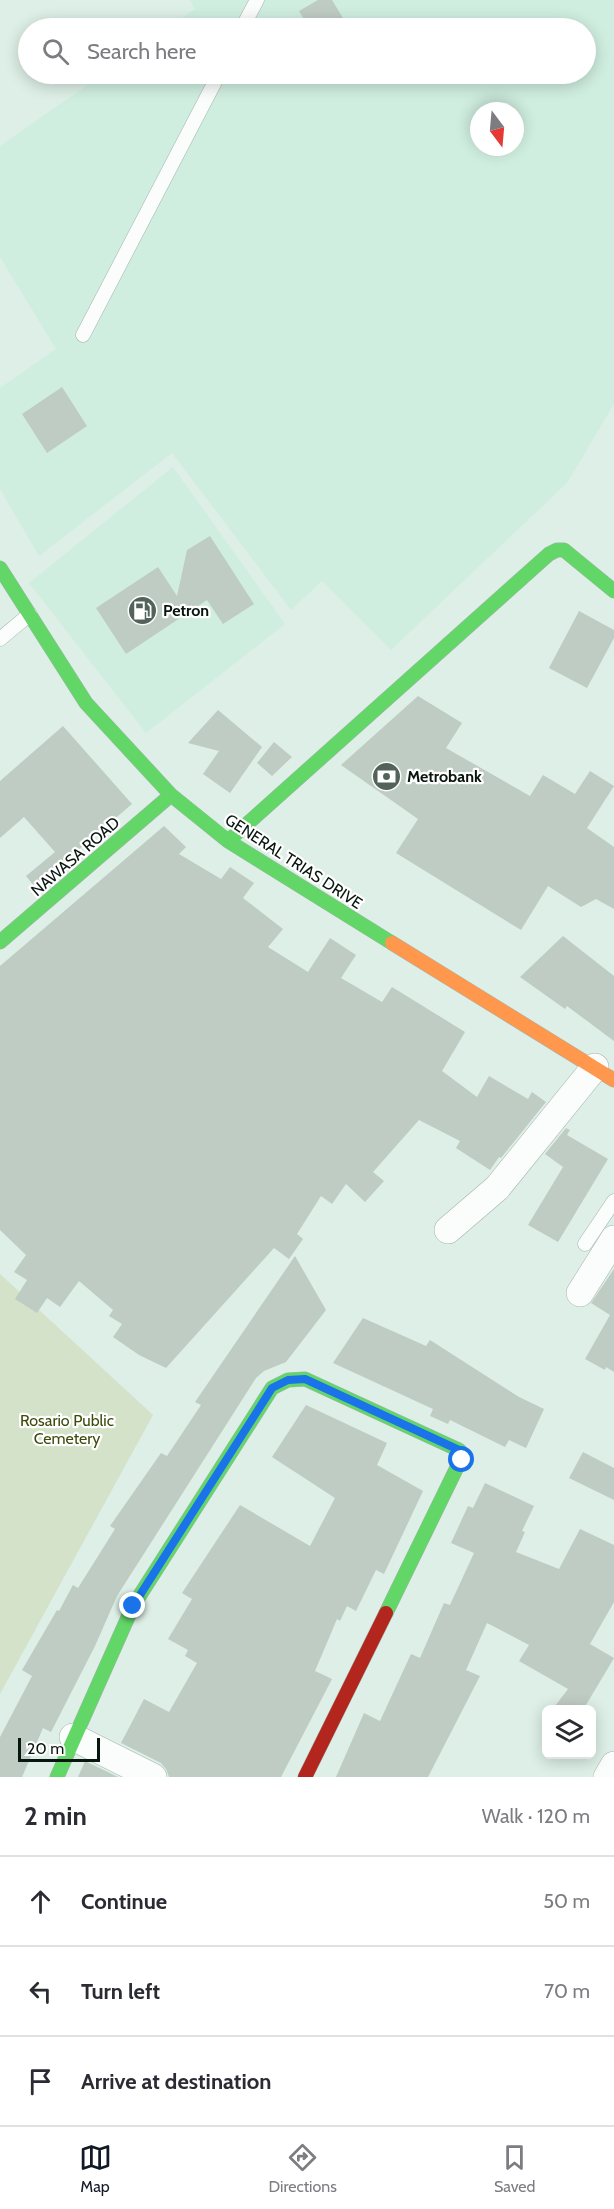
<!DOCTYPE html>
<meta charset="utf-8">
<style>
:root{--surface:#fff;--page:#f7f7f7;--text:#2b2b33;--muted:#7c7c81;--line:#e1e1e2;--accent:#111827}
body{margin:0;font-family:Cabin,sans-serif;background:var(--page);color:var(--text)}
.controls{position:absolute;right:18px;bottom:18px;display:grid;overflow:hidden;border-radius:9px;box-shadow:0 3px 15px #0003}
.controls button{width:54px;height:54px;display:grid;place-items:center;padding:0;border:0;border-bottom:2px solid var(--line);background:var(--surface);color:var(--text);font:30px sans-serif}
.compass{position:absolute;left:470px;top:102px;width:54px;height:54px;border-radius:50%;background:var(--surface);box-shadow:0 3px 15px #0003;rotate:164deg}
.scale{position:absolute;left:18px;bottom:15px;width:82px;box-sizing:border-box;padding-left:6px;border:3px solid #091610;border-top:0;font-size:16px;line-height:21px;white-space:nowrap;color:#091610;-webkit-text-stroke:4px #fff;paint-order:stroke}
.stop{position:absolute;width:18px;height:18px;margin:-14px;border:4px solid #1a73e8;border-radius:50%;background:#fff}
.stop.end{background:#1a73e8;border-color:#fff;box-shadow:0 2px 6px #0008}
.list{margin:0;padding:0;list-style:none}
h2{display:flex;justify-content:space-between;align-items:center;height:78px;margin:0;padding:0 24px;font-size:26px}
h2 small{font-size:20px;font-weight:400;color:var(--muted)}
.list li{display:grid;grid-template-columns:39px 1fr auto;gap:18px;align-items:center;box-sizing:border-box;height:90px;padding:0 24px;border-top:2px solid var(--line)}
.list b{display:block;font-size:22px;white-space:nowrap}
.list em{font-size:20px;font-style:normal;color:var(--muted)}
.icon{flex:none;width:33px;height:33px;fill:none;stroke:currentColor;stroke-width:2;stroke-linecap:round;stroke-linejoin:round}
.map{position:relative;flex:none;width:614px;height:1777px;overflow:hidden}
.search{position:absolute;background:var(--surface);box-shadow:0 3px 15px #0003;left:18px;right:18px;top:18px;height:66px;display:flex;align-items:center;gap:15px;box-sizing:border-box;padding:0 21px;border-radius:33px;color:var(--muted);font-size:22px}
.sheet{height:348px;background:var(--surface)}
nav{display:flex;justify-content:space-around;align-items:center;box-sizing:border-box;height:84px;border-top:2px solid var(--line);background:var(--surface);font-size:16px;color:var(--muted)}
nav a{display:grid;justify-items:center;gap:3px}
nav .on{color:var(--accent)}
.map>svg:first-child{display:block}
</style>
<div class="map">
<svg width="614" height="1777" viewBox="0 0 614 1777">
<rect width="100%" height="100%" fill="#ddefe6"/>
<path fill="#cfeee0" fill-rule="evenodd" d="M190,0h424v404l-47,79 -176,167 -69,-69 -31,29 -119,-157 -133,103 -39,-67v-101l56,-39 -56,-92v-111l103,-72h483v-46h-419l28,-19zM479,111h36v36h-36z
M173,467l112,157 -139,109 -117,-150z"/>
<path fill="#d3e2c8" d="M0,1274l153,141 -153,279z"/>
<path fill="#bfccc3" d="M318,0h14l17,28h-40l-10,-17z
M62,387l25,39 -40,27 -25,-39z
M210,536l44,68 -31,20 -16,-24 -81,54 -30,-46 62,-41 19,29 10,-46z
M579,611l35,19v8l-27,50 -38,-20z
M418,696l44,27 -16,25 84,48 13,-21 32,19 15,-23 24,15 -27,42 27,19v62l-18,-10 -15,8 -33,-21 -27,44 -125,-77 22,-34 -77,-54z
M218,710l44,37 -32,46 -27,-19 16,-23 -31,-8z
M63,726l69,78 -97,83 -9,-11 29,-24 -31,-35 -24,21v-57z
M274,742l18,15 -20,19 -15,-13z
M164,826l22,21 -7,7 42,25 9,-12 24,16 -11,15 40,31 -15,18 40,25 22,-34 26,17 -15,23 41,24 10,-15 73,45 -23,39 35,26 12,-21 39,23 4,-7 14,10 -45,56 -2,-1 -9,13 -34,-22 4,-7 -41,-21 -46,52 11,9 -19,21 -19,-18 -14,20 -11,-8 -24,38 6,5 -14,20 -15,-11 -108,120 -27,-13 -26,-18 9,-13 -13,-8 4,-6 -34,-29 -19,26 -13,-9 -10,15 -22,-14 12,-19 -13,-8 12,-17 -26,-25v-264z
M563,936l51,40v65l-47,-35 -2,3 -45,-32z
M566,1128l4,2 -3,5 41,24 -50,83 -30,-17 35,-58 -18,-13z
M295,1256l31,54 -40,52 -22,9 -8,7 -139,218 -22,50 -44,86 -8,-4 -21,49h-22v-40l32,-61 -10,-6 35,-60 2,1 14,-26 5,3 37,-59 -5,-3 51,-73 6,3 34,-51 -6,-3z
M614,1269v103l-8,-5 -1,3 -20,-11 25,-44 -19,-12z
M363,1318l63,28 4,-6 89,57 25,12 -18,39 -17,-8 -4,7 -55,-27 -2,4 -18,-8 3,-7 -100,-46z
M306,1405l81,38 -10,22 46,26 -39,83 -8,-4 -20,41 -9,-5 -7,15 -3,-2 -22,52 17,8 -51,98h-112l-3,-8 -5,-6 -40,-20 23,-44 25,13 28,-49 -12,-7 3,-6 -20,-11 24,-40 -10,-6 58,-88 70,41 25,-48 -63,-41z
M583,1452l31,16v32l-45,-22z
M485,1483l49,23 -12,25 3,1 -9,20 43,17 21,-40 34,16v57l-24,42 24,14 -31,52h-31l16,-21 -49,-28 10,-16 -42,-22 -21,47 14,6 -52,101h-92l28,-64 16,8 31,-67 9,4 24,-55 6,2 24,-52 -23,-10 17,-37 5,2z
M85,1761l33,16h-40z"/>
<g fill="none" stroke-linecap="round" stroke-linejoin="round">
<defs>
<path id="lane" d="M242,28l15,-28
M83,335l136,-261
M0,639l30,-25
M585,1244l29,-43"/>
<path id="street" d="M448,1230l49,-42 98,-121
M580,1293l34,-54
M73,1737l80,40
M607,1777l7,-12"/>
<path id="fast" d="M0,568l86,135 85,92 57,46 164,102
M228,841l321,-287 8,-4h7l50,41
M0,942l171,-147
M57,1777l76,-171 139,-218 16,-8 17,-1 154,71 4,5 -77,158"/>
<path id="slow" d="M392,943l222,137"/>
<path id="jam" d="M305,1777l81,-164"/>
</defs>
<use href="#lane" stroke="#a5b4ad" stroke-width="15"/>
<use href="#street" stroke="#a5b4ad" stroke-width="28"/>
<use href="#fast" stroke="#a5b4ad" stroke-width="15"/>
<use href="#slow" stroke="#a5b4ad" stroke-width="15"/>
<use href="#jam" stroke="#a5b4ad" stroke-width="15"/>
<use href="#lane" stroke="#fafdfb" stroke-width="14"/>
<use href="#street" stroke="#fafdfb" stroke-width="27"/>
<use href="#fast" stroke="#63d668" stroke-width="14"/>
<use href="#slow" stroke="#ff974d" stroke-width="14"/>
<use href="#jam" stroke="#b3261e" stroke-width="14"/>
</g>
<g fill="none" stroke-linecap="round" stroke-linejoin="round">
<path stroke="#1a73e8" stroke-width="8" d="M133,1606l139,-218 16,-8 17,-1 154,71 4,5 -1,5"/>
</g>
<defs>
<symbol id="fuel-disc" viewBox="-11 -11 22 22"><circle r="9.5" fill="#53625b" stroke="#fff"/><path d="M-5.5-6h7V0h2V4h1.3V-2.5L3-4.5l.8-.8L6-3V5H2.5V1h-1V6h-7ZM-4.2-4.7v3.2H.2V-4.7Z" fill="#fff"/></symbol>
<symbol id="bank-disc" viewBox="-11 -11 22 22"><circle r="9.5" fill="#53625b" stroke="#fff"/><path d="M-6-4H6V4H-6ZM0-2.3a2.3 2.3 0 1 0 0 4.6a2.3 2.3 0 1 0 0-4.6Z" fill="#fff"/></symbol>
</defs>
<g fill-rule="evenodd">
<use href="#fuel-disc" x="126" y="594" width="33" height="33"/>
<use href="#bank-disc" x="370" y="760" width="33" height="33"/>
</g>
<g text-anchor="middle" stroke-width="4.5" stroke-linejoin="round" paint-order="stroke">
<g font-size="16" font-weight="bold" fill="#091610" stroke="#fff" text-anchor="start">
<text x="163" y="616">Petron</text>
<text x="407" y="782">Metrobank</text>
</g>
<g font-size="16" fill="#091610" stroke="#fff">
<text transform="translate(75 856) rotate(-41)" y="6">NAWASA ROAD</text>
<text transform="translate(294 861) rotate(33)" y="6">GENERAL TRIAS DRIVE</text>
</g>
<g font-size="16" fill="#3d4b0b" stroke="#fff">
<text x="67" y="1426">Rosario Public<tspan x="67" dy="18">Cemetery</tspan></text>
</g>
</g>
</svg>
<div class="controls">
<button><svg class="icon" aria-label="layers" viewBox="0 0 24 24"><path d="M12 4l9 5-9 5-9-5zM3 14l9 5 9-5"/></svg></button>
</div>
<svg class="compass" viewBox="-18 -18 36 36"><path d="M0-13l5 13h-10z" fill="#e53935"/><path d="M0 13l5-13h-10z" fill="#7c7c81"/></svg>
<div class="scale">20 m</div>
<div class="stop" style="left:462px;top:1460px"></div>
<div class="stop end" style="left:133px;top:1606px"></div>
<div class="search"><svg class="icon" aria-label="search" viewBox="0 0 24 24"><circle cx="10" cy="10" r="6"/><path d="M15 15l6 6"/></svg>Search here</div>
</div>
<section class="sheet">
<h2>2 min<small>Walk · 120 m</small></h2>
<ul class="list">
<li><svg class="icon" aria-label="ahead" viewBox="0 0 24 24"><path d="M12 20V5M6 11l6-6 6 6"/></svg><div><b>Continue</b></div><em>50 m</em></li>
<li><svg class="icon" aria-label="left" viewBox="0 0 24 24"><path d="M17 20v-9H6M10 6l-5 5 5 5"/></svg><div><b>Turn left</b></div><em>70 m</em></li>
<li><svg class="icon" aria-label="arrive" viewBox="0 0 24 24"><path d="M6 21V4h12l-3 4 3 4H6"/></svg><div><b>Arrive at destination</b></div></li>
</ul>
</section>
<nav>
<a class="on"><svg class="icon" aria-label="map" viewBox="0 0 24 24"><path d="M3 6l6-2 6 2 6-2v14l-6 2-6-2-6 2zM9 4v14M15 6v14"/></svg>Map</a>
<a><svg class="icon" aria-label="directions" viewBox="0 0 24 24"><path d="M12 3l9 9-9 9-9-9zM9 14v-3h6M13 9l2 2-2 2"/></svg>Directions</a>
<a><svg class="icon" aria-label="saved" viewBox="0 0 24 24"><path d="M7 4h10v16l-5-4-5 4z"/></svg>Saved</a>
</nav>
